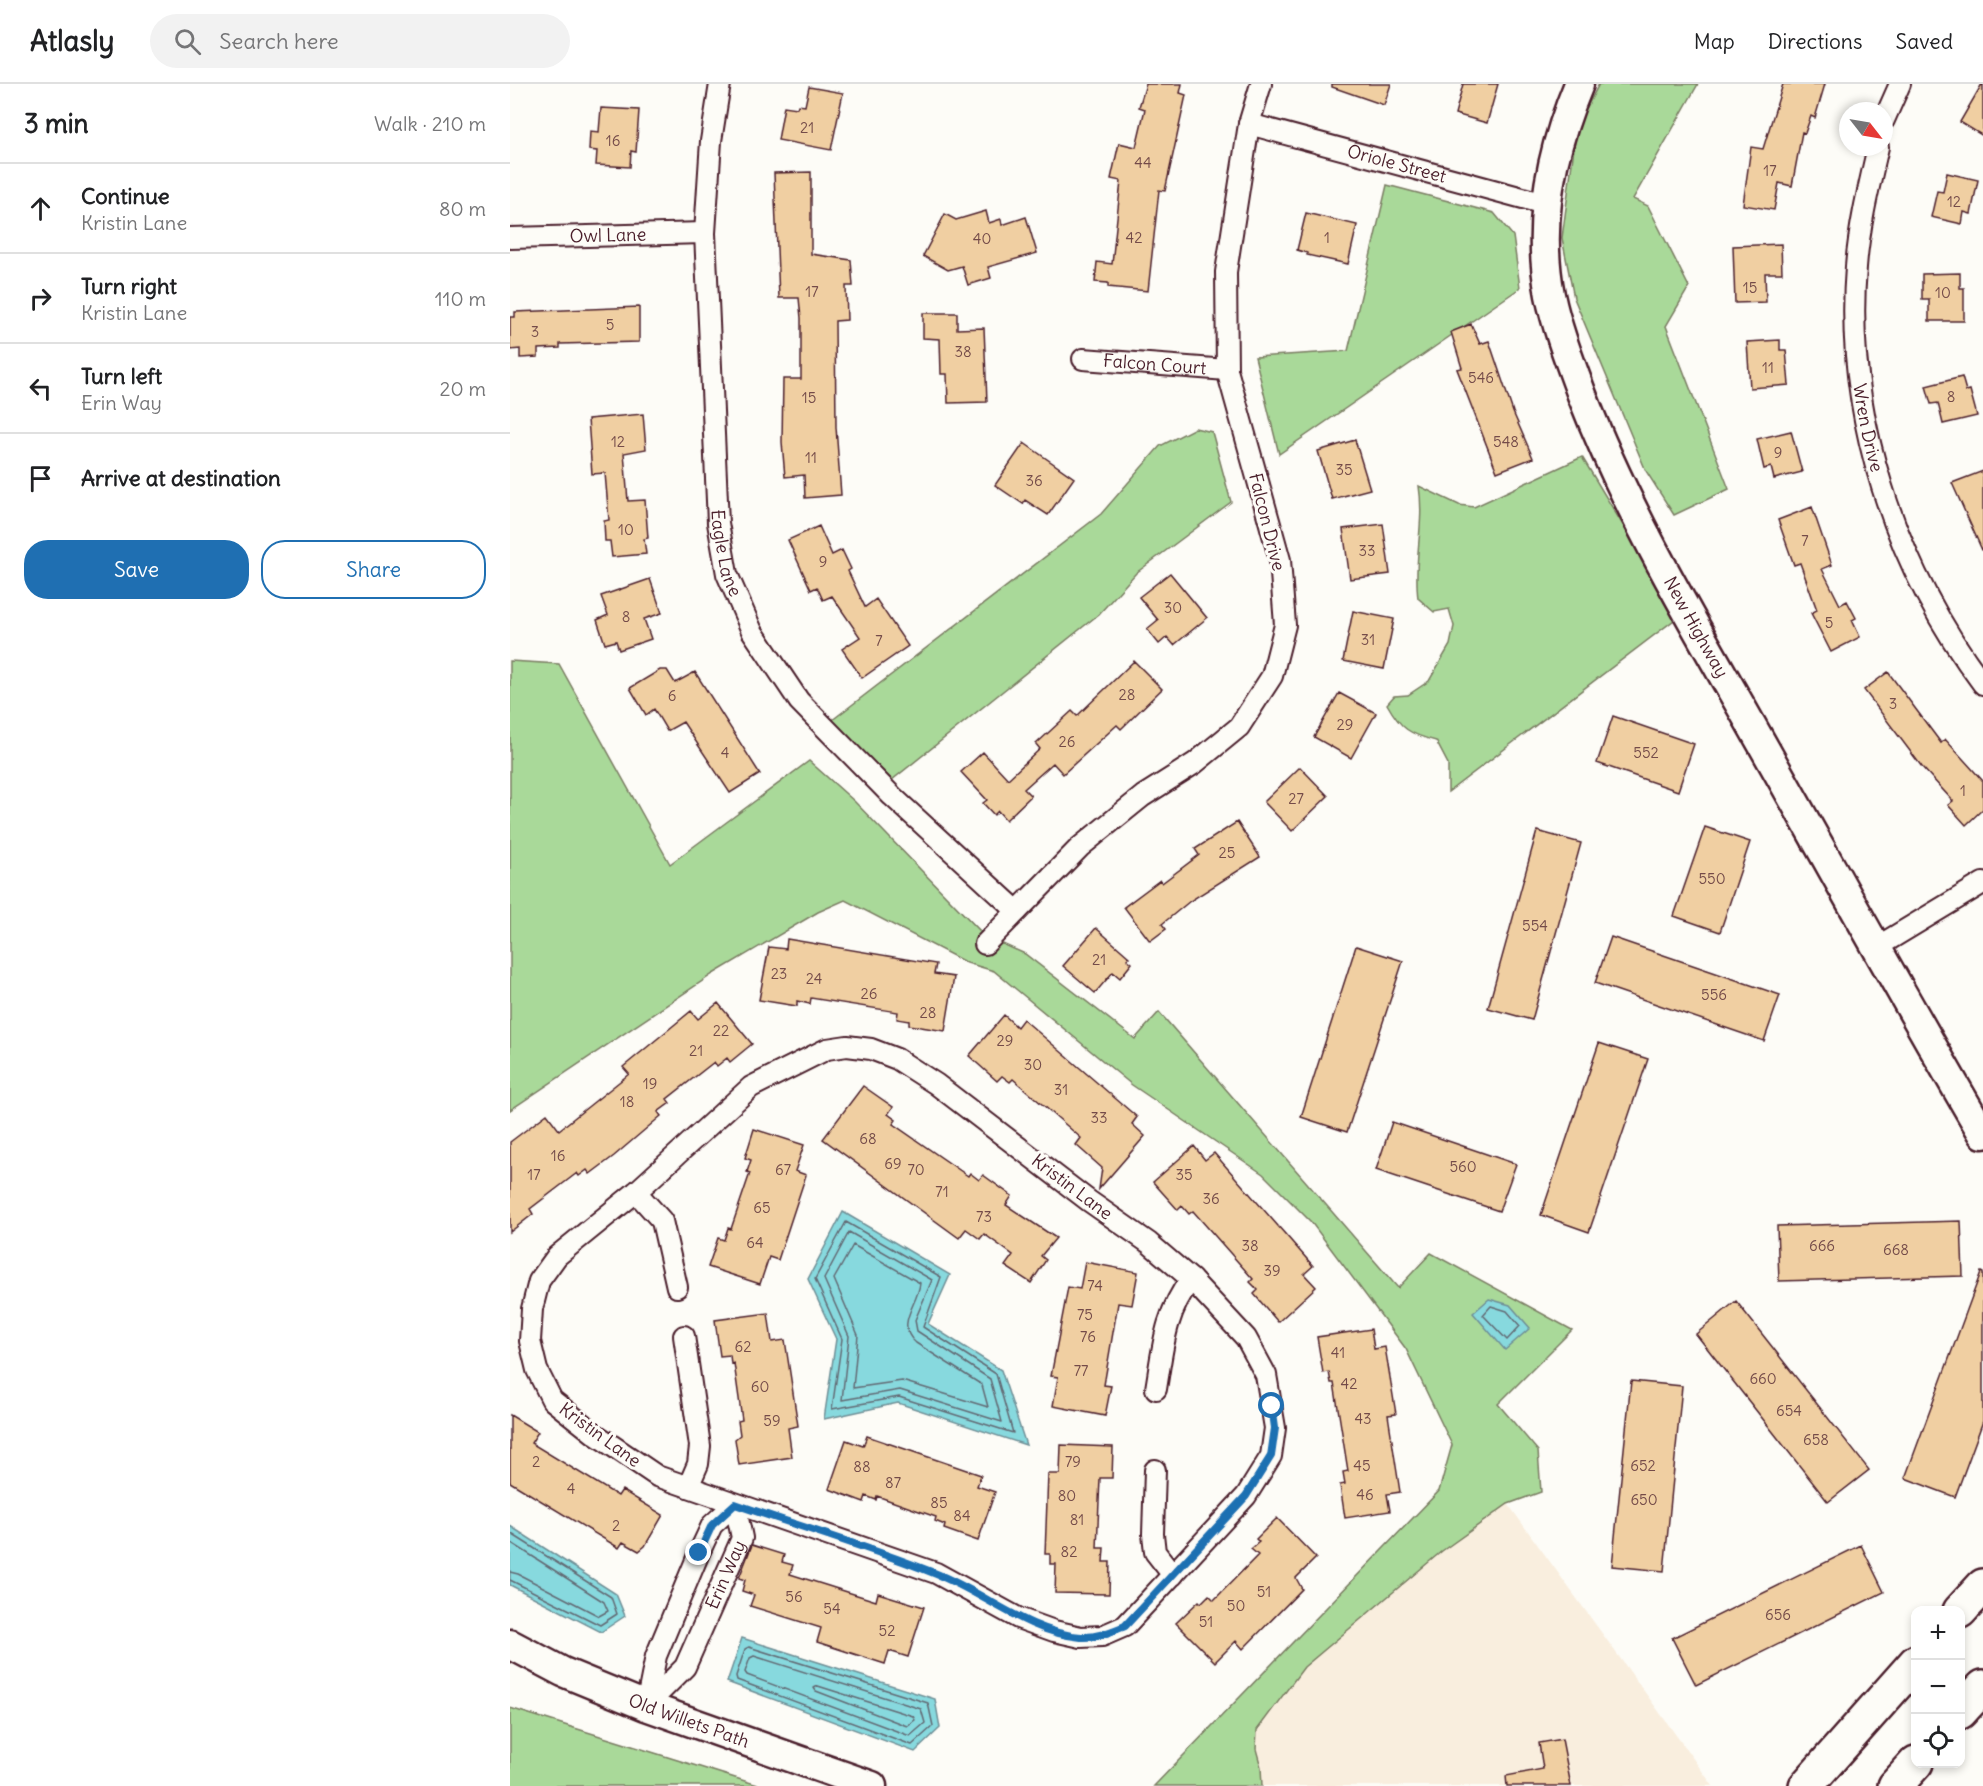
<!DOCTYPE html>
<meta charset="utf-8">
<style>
:root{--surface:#fff;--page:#f2f2f2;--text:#202124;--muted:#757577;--line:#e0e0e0;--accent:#1f6fb2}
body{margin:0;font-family:Delius,sans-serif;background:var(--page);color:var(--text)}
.controls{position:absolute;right:18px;bottom:18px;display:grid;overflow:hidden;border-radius:12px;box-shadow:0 3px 9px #0003}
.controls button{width:54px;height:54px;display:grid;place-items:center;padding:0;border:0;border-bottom:2px solid var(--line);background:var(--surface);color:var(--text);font:30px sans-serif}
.compass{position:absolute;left:1329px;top:18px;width:54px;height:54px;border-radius:50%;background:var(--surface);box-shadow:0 3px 9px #0003;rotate:121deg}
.stop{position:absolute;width:18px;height:18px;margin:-14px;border:4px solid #1f6fb2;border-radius:50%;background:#fff}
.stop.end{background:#1f6fb2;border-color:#fff;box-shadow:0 2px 6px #0008}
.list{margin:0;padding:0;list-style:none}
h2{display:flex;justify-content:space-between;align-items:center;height:78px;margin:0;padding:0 24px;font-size:26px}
h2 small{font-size:20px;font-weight:400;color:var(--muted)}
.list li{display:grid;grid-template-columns:39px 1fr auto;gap:18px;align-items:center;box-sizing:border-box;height:90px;padding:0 24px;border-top:2px solid var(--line)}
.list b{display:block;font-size:22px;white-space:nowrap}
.list p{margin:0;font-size:20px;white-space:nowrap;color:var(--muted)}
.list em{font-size:20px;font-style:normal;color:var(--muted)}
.actions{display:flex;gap:12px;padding:18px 24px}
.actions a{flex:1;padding:14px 0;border:2px solid var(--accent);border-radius:24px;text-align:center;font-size:21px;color:var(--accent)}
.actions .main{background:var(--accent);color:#fff}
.icon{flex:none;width:33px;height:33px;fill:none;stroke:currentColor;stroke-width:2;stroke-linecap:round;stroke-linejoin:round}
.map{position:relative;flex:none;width:1473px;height:1702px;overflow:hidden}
header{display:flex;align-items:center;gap:36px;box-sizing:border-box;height:84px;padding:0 30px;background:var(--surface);border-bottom:2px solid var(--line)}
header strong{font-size:28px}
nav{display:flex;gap:33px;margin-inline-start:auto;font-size:21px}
.search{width:420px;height:54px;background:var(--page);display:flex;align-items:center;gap:15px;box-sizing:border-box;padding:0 21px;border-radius:33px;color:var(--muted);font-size:22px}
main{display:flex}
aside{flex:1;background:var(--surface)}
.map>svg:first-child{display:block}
</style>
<header>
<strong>Atlasly</strong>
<div class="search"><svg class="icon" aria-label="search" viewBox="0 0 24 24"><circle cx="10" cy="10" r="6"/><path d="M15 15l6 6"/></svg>Search here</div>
<nav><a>Map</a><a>Directions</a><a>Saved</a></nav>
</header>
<main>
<aside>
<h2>3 min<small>Walk · 210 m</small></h2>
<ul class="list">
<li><svg class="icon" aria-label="ahead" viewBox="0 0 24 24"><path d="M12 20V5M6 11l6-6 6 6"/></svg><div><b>Continue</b><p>Kristin Lane</p></div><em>80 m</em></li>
<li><svg class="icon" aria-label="right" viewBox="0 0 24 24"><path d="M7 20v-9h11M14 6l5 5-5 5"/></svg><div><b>Turn right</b><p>Kristin Lane</p></div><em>110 m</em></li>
<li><svg class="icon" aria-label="left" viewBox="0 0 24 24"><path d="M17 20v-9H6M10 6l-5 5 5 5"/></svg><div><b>Turn left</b><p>Erin Way</p></div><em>20 m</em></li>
<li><svg class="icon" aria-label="arrive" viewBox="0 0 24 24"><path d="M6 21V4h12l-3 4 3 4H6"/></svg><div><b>Arrive at destination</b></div></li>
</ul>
<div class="actions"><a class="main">Save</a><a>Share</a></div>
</aside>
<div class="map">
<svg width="1473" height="1702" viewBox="0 0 1473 1702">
<rect width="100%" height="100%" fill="#fdfcf7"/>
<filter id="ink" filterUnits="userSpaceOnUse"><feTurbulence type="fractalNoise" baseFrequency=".0167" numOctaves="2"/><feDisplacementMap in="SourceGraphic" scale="12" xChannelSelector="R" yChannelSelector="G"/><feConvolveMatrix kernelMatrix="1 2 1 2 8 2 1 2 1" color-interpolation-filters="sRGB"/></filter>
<g filter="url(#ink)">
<path fill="#f9eede" d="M998,1420l205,282h-467l2,-55 56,-64 138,-116z"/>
<path fill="#a9d999" stroke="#7a7c62" stroke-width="1.5" d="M1089,0h99l-65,115 15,7 41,81 -23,39 63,163 -55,26 -28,-44 -72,-173 -12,-60 15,-112z
M877,101l107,28 19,23 7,52 -241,166 -24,-97 93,-6z
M685,344l17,4 19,70 -95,71 -37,41 -207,166 -61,-59 270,-207 59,-68z
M1072,373l96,160 -230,175v-28l-12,-23c-27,-7 -35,-12 -49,-37l7,-8 14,-1 21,-14 21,-36 4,-19 -5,-17 -15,3 -16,-14c-5,-38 7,-74 1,-112l40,19 15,2z
M0,577l49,3 111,200 139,-103 45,40 131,135 40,18 110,85 24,-27 239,276 33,-35 141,77 -74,74 40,47 3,41 -33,12 -66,47 -138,116 -47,63 -1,19 5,18 1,19h-108l285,-295 13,-46 -46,-96 -95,-127 -48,-48 -131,-89 -138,-114 -27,-8 -122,-63 -27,12 -105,62 -203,136z
M0,1624l251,78h-251z"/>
<path fill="#87d9de" stroke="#6f8f96" stroke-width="1.5" d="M333,1128l107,63 -22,49 73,46 25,75 -128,-42 -74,16 12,-80 -28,-60z
M979,1215l21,6 20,23 -25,22 -32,-37z
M0,1442l106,68 9,22 -24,16 -91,-47z
M232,1554l193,61 5,29 -25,24 -188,-70z"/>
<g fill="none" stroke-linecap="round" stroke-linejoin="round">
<path stroke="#626973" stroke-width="1.5" d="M336,1138l95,55 -18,50 73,47 17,59 -114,-36 -67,12 10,-70 -27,-60z
M339,1148l83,48 -17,40 2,11 73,48 12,43 -102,-32 -58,10 7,-64 -25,-57z
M343,1161l67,38c-2,22 -26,41 -4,60l66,42 6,22 -86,-26 -49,7 5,-53 -24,-56z
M981,1222l16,5 13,15 -13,14 -24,-25z
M0,1449l101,64 6,17 -17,11 -90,-45
M0,1458l94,60 4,9 -9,5 -81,-42 -8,-2
M239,1563l179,56 5,23 -21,19 -175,-65 -1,-4 9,-27z
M244,1572l167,53 4,14 -15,13 -163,-61 -2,-3 5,-14z
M308,1602l95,30 2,4 -8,6 -91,-35 -2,-3z"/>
</g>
<path fill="#f0cfa2" stroke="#4a1f2b" stroke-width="1.5" d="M636,0h36l-2,9 6,2 -21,96 -6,-1 -11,101 -40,-4v-4l-13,-1 2,-20 15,2 9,-83 -10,-2 8,-36 17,4 9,-38 -6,-2z
M822,0h59l-7,21 -52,-18z
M953,0h35l-11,39 -32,-9z
M1273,0h42l-10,34 -4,-2 -6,17 -3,-1 -10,54 -13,-3 -5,27 -31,-5 8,-58 12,2z
M1472,0h1v52l-23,-14z
M299,3l34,6 -12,57 -53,-10 6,-34 13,2 1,-3 7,1z
M91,24l38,2 -3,42 -5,-1 -1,16 -34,-2 1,-14 -8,-1 1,-19 9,1z
M301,88v82l40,6 2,26h-7l1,34 -12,1 1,106 5,68 -36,3 -1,-23 -19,2 -3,-35 1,-63h18v-61l-2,-20h-20l-5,-125z
M1437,89l31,7 -7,34 -7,-2 -2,12 -31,-7 6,-26 6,1z
M476,127l3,12 12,-4 1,6 24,-8 11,36 -49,14 3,11 -23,7 -6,-19 -14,4 -25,-14 22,-42 11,6z
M796,129l51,12 -9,39 -41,-9v-2l-10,-3z
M1271,160l1,29h-17l1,29 -31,1 -2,-57z
M1450,189v15h4v33h-35v-22h-7v-25z
M129,223v35l-79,2v4l-22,1v8l-18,1v-9l-10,1v-33h5v-5z
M413,229h34v16l27,-1 3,74 -39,1 -1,-29h-6l-1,-35 -17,-1z
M961,240l9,20 9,-3 24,71 20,46 -36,14 -40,-103 5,-1 -11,-36z
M1270,256v10h6l3,35 -39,3 -3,-46z
M1452,293l4,14 4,-1 7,26 -34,8 -5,-21 -7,1 -5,-18z
M133,330l3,35 -22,4 4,48 17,-1 3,38 -4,1 2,15 -34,3 -2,-16h-5l-1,-20 5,-1 -4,-47 -13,1 -4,-55z
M1281,347l11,41 -28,7 -3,-12 -7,2 -7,-30z
M845,356l15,49 -38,10 -14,-48z
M514,359l50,35 -26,37 -23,-15 -2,4 -28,-19z
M1473,387v79h-1l-30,-67z
M1302,423l20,58 -10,4 18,36 7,-4 9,17 -4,2 8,17 -29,15 -20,-39 6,-3 -17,-47 -6,2 -16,-45z
M873,440l7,50 -40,5 -7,-50z
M309,442l13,29 10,-5 9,19 -3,2 17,36 11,-8 32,47 -46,32 -20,-29 18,-12 -28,-41 -9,4 -6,-13 -6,3 -23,-50z
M660,489l37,45 -33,27 -7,-8 -8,7 -12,-15 11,-9 -19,-23z
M140,495l12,34 -18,6 7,20 -32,11 -3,-9 -11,3 -8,-24 11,-5 -7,-19z
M843,527l41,8 -10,50 -41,-8z
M624,577l28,28 -41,40 -4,-4 -54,49 -10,-11 -29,26 7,7 -25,24 -8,-9 -4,4 -11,-12 4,-3 -26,-28 22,-20 25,27 32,-30 -4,-5 36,-33 5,5z
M150,586h7l8,13 20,-11 65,102 -30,19 -47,-71 -16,9 -13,-22 -8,6 -16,-27z
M1378,588l53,71 4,-4 38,42v28l-17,16 -18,-20 5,-4 -31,-34 -58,-77z
M829,609l37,20 -25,45 -37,-21z
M1103,632l81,28 -16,47 -81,-28z
M790,683l28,29 -36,35 -28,-29z
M727,738l23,35 -70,44 -28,23 4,5 -16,12 -26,-34 36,-27 2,3 37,-28 -4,-6z
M1195,743l45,15 -30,90 -46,-16z
M1027,747l44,12 -49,177 -44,-12z
M586,844l33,29 -2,2 5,4 -12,15 -7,-6 -18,21 -32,-27z
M1101,853l169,58 -16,46 -169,-58z
M277,855l149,25 -2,10 20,3 -9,54 -36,-6v-4l-12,-2 1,-7 -87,-14 -1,6 -13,-3v5l-38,-6 10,-53 17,2z
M846,862l47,15 -56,171 -46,-15z
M208,919l34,41 -22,18 -3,-4 -10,8 -3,-4 -47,37 3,4 -12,9 3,4 -47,40 -24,18 -3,-4 -8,6 -2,-3 -47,36 3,5 -23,18v-90l37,-28 12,16 70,-56 -6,-7 68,-56 7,8z
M494,931l13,12 6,-8 114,98 -5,7 13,12 -46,53 3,-21 -26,-23 5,-7 -68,-59 -3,3 -8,-6 -5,5 -28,-25z
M1089,959l49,16 -59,173 -48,-17z
M353,1002l30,21 -5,7 8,6 -3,4 75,52 2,-3 9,7 4,-5 29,21 -6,9 50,33 -15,18 5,4 -15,23 -26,-17 8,-11 -29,-21 -4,5 -14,-10 -7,9 -136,-99z
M882,1038l124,42 -17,47 -123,-41z
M244,1045l50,16 -9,26 11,4 -28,85 -9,-3 -9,27 -52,-17 10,-29 6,2 4,-12 3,1 19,-56 -3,-1 4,-12 -6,-2z
M684,1062l11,14 9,-7 99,113 -9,8 12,13 -38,35 -24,-28 4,-4 -8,-8 3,-3 -60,-68 -4,3 -7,-8 -4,4 -25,-28z
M1451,1137l2,55 -184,5 -2,-55z
M575,1178l53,10 -6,33 -14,-2 -14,82 7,1 -6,30 -52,-10 5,-29 -7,-1 17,-89 12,2z
M1471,1188l2,1v148l-28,76 -50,-19z
M1226,1217l133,169 -41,32 -132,-168z
M258,1229l4,29 13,-2 13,86 -10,2 4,29 -53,8 -4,-26 5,-4 -2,-14 4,-1 -8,-57 -3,1 -1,-9 -10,1 -5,-36z
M861,1245l3,20 11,-2 11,67 -8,1 12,77 -13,2 3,17 -45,7 -5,-33 5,-1 -2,-12 5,-1 -14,-88h-3l-2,-11 -6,1 -6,-36z
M1121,1297l51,5 -18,185 -52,-5z
M0,1331l28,17 -7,11 87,53 4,-6 41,25 -18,31 -6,5 -16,-9 -4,6 -109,-66z
M357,1352l114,39 -4,11 18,6 -17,49 -34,-12 1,-4 -10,-4 1,-4 -59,-21 -1,4 -10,-4 -2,6 -35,-13 17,-49 17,6z
M551,1361l52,2 -1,31h-12l-3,70h7l-1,14h7l-1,32 -54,-1 1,-29h-6v-10h-5l3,-80h12z
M767,1434l39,40 -20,20 6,11 -59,60 -7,-8 -21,21 -39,-39 23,-22 2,2 8,-8 5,5 44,-45 -7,-6 8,-7 -3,-3z
M242,1461l32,10 -2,7 11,3 -3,9 86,27 2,-8 46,14 -16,50 -19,-6 -4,13 -68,-22 4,-14 -71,-22 4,-11 -12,-4 3,-11 -6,-2z
M1351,1461l23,47 -188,93 -24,-47z
M1052,1655l9,47h-64l-1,-10 37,-7 -4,-26z"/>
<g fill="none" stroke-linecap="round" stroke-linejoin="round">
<defs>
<g id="street">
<path id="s1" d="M210,0l-9,57 -6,92 13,290 9,51 25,57 47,70 93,95 125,115"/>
<path d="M1374,36l16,-36"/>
<path id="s2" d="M739,40l296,80"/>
<path id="s3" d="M1368,63c-9,39 -19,80 -22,120 -12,147 39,300 127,417"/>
<path id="s4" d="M0,154l195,-5"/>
<path id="s5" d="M573,275l144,11"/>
<path d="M475,860l95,-97 63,-51 52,-33 44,-36 33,-51 13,-51 -5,-65 -53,-190 -1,-98 23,-148 12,-40"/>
<path d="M1367,863l106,-64"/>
<path d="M337,962l24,3 26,10 39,25 153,117 60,42 42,36 55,59 20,37 9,53 -4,28 -25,40 -121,130 -23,10 -21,1 -27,-6 -36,-13 -82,-45 -279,-97 -62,-42 -43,-34 -15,-30 -7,-29 2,-32 7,-28 18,-25 79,-64 115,-105 76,-38z"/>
<path d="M126,1108l26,29 15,66"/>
<path d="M174,1252l16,110 -2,18 -10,23"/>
<path d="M646,1305c7,-42 9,-76 35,-110"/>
<path d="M645,1386l-2,64 2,18 18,23"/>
<path id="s6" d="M136,1622l39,-39 57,-129 -7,-34"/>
<path d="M136,1622l10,-50 43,-103 13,-28 23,-21"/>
</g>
<g id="secondary">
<path id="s7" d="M1069,0c-28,67 -43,138 -29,211 7,34 20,67 32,100 43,111 103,214 162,317 80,141 157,282 239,422"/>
<path id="s8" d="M0,1560l53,28 83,34 226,80"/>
</g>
<path id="highway" d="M1450,1527l23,-25
M1450,1628l23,-25
M1296,1702l110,-124
M1385,1702l21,-23"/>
</defs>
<use href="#street" stroke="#4a1f2b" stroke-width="24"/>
<use href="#secondary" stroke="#4a1f2b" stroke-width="33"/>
<use href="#highway" stroke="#4a1f2b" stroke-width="38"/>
<use href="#street" stroke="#fdfcf7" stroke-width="20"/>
<use href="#secondary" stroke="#fdfcf7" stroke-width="28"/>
<use href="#highway" stroke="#fdfcf7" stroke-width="33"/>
</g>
</g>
<g fill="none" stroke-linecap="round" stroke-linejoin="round" filter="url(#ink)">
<path stroke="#1f6fb2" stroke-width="8" d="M189,1469l13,-28 23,-21c66,23 134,43 199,69 50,19 92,59 147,64 16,1 29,-5 44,-11l121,-130 25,-40 4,-28 -3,-22"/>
</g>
<g text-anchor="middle" stroke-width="6" stroke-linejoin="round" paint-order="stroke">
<g font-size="15" fill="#744b49">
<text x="297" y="49">21</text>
<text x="103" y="62">16</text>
<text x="633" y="84">44</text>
<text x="1260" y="92">17</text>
<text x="1444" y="123">12</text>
<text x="624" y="159">42</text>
<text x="817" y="159">1</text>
<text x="472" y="160">40</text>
<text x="1240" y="209">15</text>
<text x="302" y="213">17</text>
<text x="1433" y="214">10</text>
<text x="100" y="246">5</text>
<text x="25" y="253">3</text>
<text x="453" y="273">38</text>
<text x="1258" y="289">11</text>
<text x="971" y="299">546</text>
<text x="1441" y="318">8</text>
<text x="299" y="319">15</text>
<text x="108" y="363">12</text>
<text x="996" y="363">548</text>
<text x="1268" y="374">9</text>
<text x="301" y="379">11</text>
<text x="834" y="391">35</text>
<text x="524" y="402">36</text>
<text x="116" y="451">10</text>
<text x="1295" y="462">7</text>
<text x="857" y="472">33</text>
<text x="313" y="483">9</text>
<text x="663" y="529">30</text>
<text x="116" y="538">8</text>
<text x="1319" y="544">5</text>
<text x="858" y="561">31</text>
<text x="369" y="562">7</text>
<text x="617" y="616">28</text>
<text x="162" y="617">6</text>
<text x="1383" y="625">3</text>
<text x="835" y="646">29</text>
<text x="557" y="663">26</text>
<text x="215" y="674">4</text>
<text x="1136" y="674">552</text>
<text x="1453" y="712">1</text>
<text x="786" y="720">27</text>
<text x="717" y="774">25</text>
<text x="1202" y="800">550</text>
<text x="1025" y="847">554</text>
<text x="589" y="881">21</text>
<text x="269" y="895">23</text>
<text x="304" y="900">24</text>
<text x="359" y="915">26</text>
<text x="1204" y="916">556</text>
<text x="418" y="934">28</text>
<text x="211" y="952">22</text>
<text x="495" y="962">29</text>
<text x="186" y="972">21</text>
<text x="523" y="986">30</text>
<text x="140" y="1005">19</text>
<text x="551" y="1011">31</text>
<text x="117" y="1023">18</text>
<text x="589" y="1039">33</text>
<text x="358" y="1060">68</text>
<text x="48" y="1077">16</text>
<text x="383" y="1085">69</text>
<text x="953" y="1088">560</text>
<text x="273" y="1091">67</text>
<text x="406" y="1091">70</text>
<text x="24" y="1096">17</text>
<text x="674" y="1096">35</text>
<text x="432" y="1113">71</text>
<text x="701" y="1120">36</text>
<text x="252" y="1129">65</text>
<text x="474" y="1138">73</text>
<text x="245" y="1164">64</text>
<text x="740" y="1167">38</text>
<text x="1312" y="1167">666</text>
<text x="1386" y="1171">668</text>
<text x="762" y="1192">39</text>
<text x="585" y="1207">74</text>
<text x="575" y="1236">75</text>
<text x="578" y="1258">76</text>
<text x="233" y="1268">62</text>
<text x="828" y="1274">41</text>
<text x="571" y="1292">77</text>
<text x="1253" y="1300">660</text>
<text x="839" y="1305">42</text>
<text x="250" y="1308">60</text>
<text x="1279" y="1332">654</text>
<text x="853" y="1340">43</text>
<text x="262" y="1342">59</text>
<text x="1306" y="1361">658</text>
<text x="26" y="1383">2</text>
<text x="563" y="1383">79</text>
<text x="852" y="1387">45</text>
<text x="1133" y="1387">652</text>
<text x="352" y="1388">88</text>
<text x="383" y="1404">87</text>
<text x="61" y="1410">4</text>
<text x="855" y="1416">46</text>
<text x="557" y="1417">80</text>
<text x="1134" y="1421">650</text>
<text x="429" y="1424">85</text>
<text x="452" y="1437">84</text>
<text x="567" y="1441">81</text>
<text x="106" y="1447">2</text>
<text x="559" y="1473">82</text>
<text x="754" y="1513">51</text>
<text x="284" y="1518">56</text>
<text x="726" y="1527">50</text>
<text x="322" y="1530">54</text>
<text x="1268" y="1536">656</text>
<text x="696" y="1543">51</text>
<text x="377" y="1552">52</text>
</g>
<g font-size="18" fill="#4a1f2b" stroke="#fdfcf7">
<text dy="6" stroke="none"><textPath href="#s2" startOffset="153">Oriole Street</textPath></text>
<text dy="6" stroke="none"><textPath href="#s4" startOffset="98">Owl Lane</textPath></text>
<text dy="6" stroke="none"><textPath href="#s5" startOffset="72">Falcon Court</textPath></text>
<text dy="6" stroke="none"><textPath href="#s3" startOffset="284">Wren Drive</textPath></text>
<text transform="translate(757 438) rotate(76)" y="6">Falcon Drive</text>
<text dy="6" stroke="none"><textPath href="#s1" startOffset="471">Eagle Lane</textPath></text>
<text dy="6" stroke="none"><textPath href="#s7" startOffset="580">New Highway</textPath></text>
<text transform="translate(562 1103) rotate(37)" y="6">Kristin Lane</text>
<text transform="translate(90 1351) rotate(36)" y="6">Kristin Lane</text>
<text dy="6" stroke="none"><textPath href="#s6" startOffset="156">Erin Way</textPath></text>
<text dy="6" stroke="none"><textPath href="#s8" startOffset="195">Old Willets Path</textPath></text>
</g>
</g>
</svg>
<div class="controls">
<button>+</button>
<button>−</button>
<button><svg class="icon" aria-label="locate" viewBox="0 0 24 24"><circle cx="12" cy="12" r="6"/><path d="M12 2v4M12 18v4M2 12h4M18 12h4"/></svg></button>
</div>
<svg class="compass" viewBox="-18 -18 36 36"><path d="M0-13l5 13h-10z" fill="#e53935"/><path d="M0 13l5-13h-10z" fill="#757577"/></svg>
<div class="stop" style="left:762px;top:1322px"></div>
<div class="stop end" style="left:189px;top:1469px"></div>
</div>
</main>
